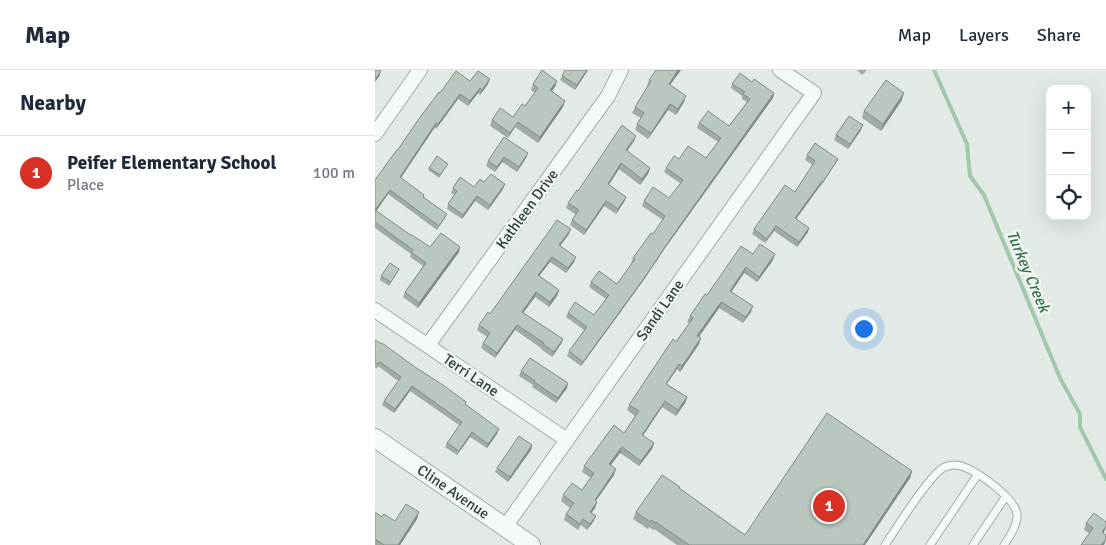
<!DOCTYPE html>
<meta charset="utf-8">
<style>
:root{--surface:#fff;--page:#f6f6f7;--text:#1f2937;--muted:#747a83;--line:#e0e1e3;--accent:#d93025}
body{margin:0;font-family:Signika,sans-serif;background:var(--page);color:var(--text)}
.controls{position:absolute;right:15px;top:15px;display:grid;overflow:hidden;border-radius:10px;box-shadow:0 5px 20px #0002}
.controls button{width:45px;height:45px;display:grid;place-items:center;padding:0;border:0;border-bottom:1px solid var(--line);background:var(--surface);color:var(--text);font:25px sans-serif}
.you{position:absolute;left:488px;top:258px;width:18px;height:18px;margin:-12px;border:4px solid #fff;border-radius:50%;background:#1a73e8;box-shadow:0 0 0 8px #1a73e833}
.badge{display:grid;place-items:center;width:32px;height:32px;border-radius:50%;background:var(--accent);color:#fff;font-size:16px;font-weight:700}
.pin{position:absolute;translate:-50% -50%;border:2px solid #fff;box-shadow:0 1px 5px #0006}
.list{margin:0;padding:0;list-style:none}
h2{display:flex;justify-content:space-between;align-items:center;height:65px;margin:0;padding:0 20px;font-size:21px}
h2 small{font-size:16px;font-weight:400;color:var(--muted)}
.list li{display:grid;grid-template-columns:32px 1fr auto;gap:15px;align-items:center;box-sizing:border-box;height:75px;padding:0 20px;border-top:1px solid var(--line)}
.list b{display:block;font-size:19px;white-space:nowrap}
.list p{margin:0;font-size:16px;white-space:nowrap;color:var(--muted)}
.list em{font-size:16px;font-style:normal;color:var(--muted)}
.icon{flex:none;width:28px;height:28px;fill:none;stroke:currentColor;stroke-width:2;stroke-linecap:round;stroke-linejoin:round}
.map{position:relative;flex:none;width:731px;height:475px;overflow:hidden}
header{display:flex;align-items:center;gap:30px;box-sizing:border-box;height:70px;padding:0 25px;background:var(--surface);border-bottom:1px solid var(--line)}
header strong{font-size:24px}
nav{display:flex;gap:28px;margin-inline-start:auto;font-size:18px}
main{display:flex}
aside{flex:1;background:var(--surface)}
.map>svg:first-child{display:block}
</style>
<header>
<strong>Map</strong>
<nav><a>Map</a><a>Layers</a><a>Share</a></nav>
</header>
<main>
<aside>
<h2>Nearby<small></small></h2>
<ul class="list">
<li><span class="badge">1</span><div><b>Peifer Elementary School</b><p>Place</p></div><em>100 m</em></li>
</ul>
</aside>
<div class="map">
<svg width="731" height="475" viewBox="0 0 731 475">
<rect width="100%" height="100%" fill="#e3eae6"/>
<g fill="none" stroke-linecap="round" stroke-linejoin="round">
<path stroke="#a0c8ac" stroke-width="4" d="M559,0l33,74 3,32 14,19 76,183 20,36v13l26,52"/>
<defs>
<path id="service" d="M510,475c11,-16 46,-73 60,-78 7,-3 12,-3 19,0 14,5 51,31 53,47 1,11 -7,22 -13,31
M555,475l48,-71
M598,475l33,-49"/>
<path id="minor" d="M0,64l45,-64
M0,240l192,130
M53,275l180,-249 13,-26
M130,457l309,-434 -34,-23"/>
<g id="tertiary">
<path id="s1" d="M0,368l156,107"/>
</g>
</defs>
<use href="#service" stroke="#a1ada6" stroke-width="9"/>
<use href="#minor" stroke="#a1ada6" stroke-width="16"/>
<use href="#tertiary" stroke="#a1ada6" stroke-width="20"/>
<use href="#service" stroke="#f5f9f7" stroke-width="7"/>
<use href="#minor" stroke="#f5f9f7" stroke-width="14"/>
<use href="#tertiary" stroke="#f5f9f7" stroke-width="18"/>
</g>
<path fill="#a0aba4" d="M190,0h23l-13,20 -15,-10z
M306,0l-11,15 14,17 -8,13 -8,-5 -20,29 -13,-9 2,-6 4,-6 -9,-5 3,-6 13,-21h-1l2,-6z
M482,0h10l-5,5z
M95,11l18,3 -8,11 -2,-2 -10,13 -10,-7 -22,30 -1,-2 -34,51 22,19 24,17 -2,4 -8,12 -49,-36 -12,17 36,25 18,11 29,5 -41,56 -15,-11 2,-5 18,-26 -13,-9 1,-3 -36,-26v-48l65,-87z
M182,11l-2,6 -3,4 11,16 -25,36 -23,-16 -7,11 -18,-12 2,-6 21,-3 12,-11 10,-13 -4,-3 2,-6z
M377,12l22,11 -1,5 -108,150 -22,33 -62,85 -14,-10 2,-5 15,-21 -18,-13 2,-4 26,2 12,-16 -17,-12 2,-5 26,2 15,-21h-1l2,-5 20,-24 10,-14 -21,-14 2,-5 25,-3 12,-14 -17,-12 2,-4 13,-9 27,-1 12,-16 -21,-14 2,-5 30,3 18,-24 -5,-3v-3l-11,-8 1,-4z
M527,30l-21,31 -19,-13 2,-7z
M486,60l-13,19 -14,-9 2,-5z
M261,66l-2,5 -7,10 23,17 -2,6 -8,11 -21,-16 -10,16 17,12 -2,5 -8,12 -12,-8 -20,29 -14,-10 2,-5 4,-5 -10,-7 2,-5 10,-12z
M129,67l22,21 -9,14 -15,-10 -7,10 -9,-6 2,-5z
M432,85l31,4 -2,4 -15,23h-1l-24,32 12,14 -11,15 -23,-16 -9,12 -13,-9 2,-5 41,-37 18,-27 -8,-5z
M73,94l-9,14 -11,-8 1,-2z
M109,112l21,2 -2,5 -15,21 -13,-9 -13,18 -15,-10 1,-5 7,-9 -4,-2 2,-5 21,-1z
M194,164l-9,12 14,16 -8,11 -16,-11 -11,14 20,14 -2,6 -8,11 -14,-10 -12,16 40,26 -2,5 -9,13 -11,-8v-1l-26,-18 -20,28 -14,-10 2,-5 4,-6 -10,-7 2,-5z
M378,184l20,6 -16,22 -13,-9 -13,19 20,20 -8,11 -24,-15 -20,29 2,1 -2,6 -19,28 -3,-3 -10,15 20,13 -2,6 -9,13 -14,-9 -19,29 11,7 -2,6 -13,17 -19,-13 -9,12 3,10 -18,26 -1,7 -4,5 5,3 -3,6 -6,8 -6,-5 -3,5 -14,-10 2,-6 4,-6 -9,-7 2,-6 19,-5 9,-12 -9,-6 2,-6 40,-33 11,-17 -8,-6 2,-5 47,-63 13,-19 -2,-1 3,-6 17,-21z
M24,199l-2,4 -8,13 -9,-6 1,-4z
M0,270l91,62 -1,3 32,29 -10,14 -17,-11 -13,18 -12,-8 2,-4 12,-18 -49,-34 -16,22 -12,-8 2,-4 14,-20 -20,-15 -1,3 -2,-2z
M146,301l46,17 -11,15 -24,-16 1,-2 -14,-9z
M157,375l-1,5 -23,32 -13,-10 2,-4z
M537,401l-2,7 -45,67h-188l-23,-16 -1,1 -4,-3 -1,2 -15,-10 3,-7 44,-25 -1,1 66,47z
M0,442l7,5 13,4 24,-9 -2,7 -17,26h-25z
M711,453l19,7 -2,3 2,10 -21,-13z"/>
<path fill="#828b86" d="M212,0h1l-13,20 2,-5z
M303,0h3l-15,20 3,-6z
M6,1l-2,6 -4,5v-2z
M115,9l-2,5 -8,11 2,-5z
M182,11l-2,6 -7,9 2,-6z
M105,18l-2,5 -10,13 2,-5z
M399,23l-1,5 -108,150 -22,33 -62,85 2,-4z
M529,23l-2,7 -21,31 2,-7z
M85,24l-2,5 -22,30 2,-5z
M311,26l-2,6 -8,13 2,-6z
M190,31l-2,6 -25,36 2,-6z
M295,34l-2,6 -20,29 3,-6z
M143,52l-3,5 -7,11 2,-5z
M61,53l-1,4 -37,55 2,-5z
M488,55l-2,5 -13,19 2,-5z
M261,66l-2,5 -10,14 2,-5z
M153,83l-2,5 -9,14 2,-5z
M129,87l-2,5 -7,10 2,-5z
M246,93l-2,6 -13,20 2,-5z
M275,98l-2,6 -8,11 2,-6z
M447,111l-2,5 -26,36 1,-4z
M130,114l-2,5 -15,21 2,-5z
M15,120l-2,4 -13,19v-3z
M102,126l-2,5 -13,18 1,-4z
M251,127l-2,5 -8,12 2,-5z
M231,131l-2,5 -20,29 2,-5z
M401,156l-2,5 -9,12 2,-4z
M434,158l-1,4 -11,15 2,-5z
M196,159l-2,5 -12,16 2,-5z
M85,177l-1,5 -41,56 1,-5z
M400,184l-2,6 -16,22 2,-5z
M177,187l-2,5 -14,18 2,-5z
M201,187l-2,5 -8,11 2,-5z
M371,197l-2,6 -16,24 2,-6z
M184,220l-2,6 -8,11 1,-5z
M161,222l-1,5 -15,20 2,-5z
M346,232l-2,6 -24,34 2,-6z
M378,236l-2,6 -8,11 3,-6z
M142,255l-2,5 -20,28 2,-5z
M326,268l-2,6 -19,28 2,-6z
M188,269l-2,5 -9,13 2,-5z
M304,294l-2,5 -14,20 3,-5z
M193,313l-1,5 -11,15 2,-5z
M37,316l-2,5 -16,22 1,-4z
M312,327l-2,6 -9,13 2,-6z
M290,331l-3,6 -23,34 3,-6z
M124,359l-2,5 -10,14 1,-4z
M97,362l-2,5 -13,18 2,-4z
M279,373l-2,6 -13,17 2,-5z
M157,375l-1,5 -23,32 2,-5z
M247,377l-2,6 -13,17 2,-6z
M241,399l-2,6 -22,31 3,-6z
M537,401l-2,7 -45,67h-2z
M222,432l-2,6 -7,10 2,-6z
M44,442l-2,7 -17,26h-2z
M221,446l-3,6 -6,8 3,-6z
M731,456l-1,4 -6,9 3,-7z
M731,469l-1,4 -1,2h-3z"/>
<path fill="#bac7bf" stroke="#828b86" d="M0,0h4l2,1 -6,9z
M167,0l15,11 -7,9 15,11 -25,36 -22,-15 -8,11 -18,-13 8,-12 13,9 9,-13 3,2 13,-18 -5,-4z
M190,0h22l-10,15 -15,-9z
M281,0h22l-9,14 17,12 -8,13 -8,-5 -19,29 -14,-9 7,-11 -9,-6 16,-26 -2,-1z
M81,1l14,10 8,-10 12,8 -8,11 -2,-2 -10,13 -10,-7 -22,30 -2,-1 -36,54 24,18 -1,2 24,17 -8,12 -49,-36 -15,20 37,26v-1l18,12 11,-14 19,14 -41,56 -14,-11 21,-29 -15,-11 2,-2 -38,-28v-42l21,-29h1l21,-31 21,-28 1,1z
M365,3l12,9 2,-3 20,14 -107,151 -22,33 -62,85 -14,-11 18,-24 -19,-14 7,-11 19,13 15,-20 -18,-13 8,-11 18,13 18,-25 -2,-1 18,-25 2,1 12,-18 -21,-15 9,-14 16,11 14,-18 -17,-12 8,-12 5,3 9,-13 18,12 15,-20 -22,-15 9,-12 21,15 21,-27 -7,-5 2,-2 -13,-8z
M511,10l18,13 -21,31 -19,-13z
M474,46l14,9 -13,19 -14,-9z
M247,55l14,11 -10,14 24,18 -8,11 -21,-16 -13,21 18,13 -8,12 -12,-8 -20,29 -14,-10 7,-10 -11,-7 9,-13 1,1z
M129,67l24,16 -9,14 -15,-10 -7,10 -9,-6z
M440,73l23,16 -15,23 -1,-1 -27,37 14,10 -10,14 -23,-16 -9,13 -13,-10 31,-44 10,7 20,-31 -8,-6z
M62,86l11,8 -8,11 -11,-7z
M116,104l14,10 -15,21 -13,-9 -14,19 -15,-11 9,-13 -4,-3 7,-11 14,10 6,-8 4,3z
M182,150l14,9 -12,16 17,12 -8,11 -16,-11 -14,18 21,15 -9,12 -14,-10 -14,20 41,27 -9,13 -11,-8 1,-1 -27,-18 -20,28 -14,-10 7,-10 -11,-8 9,-13 2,2z
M385,174l15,10 -16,23 -13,-10 -16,24 23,15 -7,11 -25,-15 -24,34 4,2 -19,28 -3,-2 -13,20 21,13 -9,13 -13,-9 -23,34 12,8 -13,18 -19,-14 -13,17 7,5 -21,31 2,2 -7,10 6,4 -6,8 -7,-5 -3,5 -14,-10 8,-11 -11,-8 9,-12 10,7 12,-17 -10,-7 30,-41 10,8 15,-22 -10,-6 44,-66 3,3 17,-24 -3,-2 15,-22 2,1 34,-49 12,8z
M15,193l9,6 -8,13 -10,-6z
M0,270l7,4v-1l33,24 28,18 23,17 -1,2 34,25 -11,15 -16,-12 -13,19 -12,-8 15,-21 -50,-36 -17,23 -11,-8 17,-24 -21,-15 -2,2 -3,-2z
M155,288l38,25 -10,15 -24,-16 1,-1 -14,-10z
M452,343l85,58 -49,74h-174l-33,-23v1l-5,-3 -1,2 -14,-10 26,-37 18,12 -1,1 66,47z
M144,366l13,9 -22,32 -13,-9z
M31,434l13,8 -21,33h-14l-9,-6v-27l7,5 2,-3 11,7z
M719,443l12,9v4l-4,6 4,3v4l-5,6h-20l12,-17 -7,-5z"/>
<g text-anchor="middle" stroke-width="5" stroke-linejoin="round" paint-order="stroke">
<g font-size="15" fill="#2c4135" stroke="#f2f7f4">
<text transform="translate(152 139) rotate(-54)" y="5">Kathleen Drive</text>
<text transform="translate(285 240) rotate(-55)" y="5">Sandi Lane</text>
<text transform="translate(96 305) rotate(34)" y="5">Terri Lane</text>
<text dy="5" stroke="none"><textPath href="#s1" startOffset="95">Cline Avenue</textPath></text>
</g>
<g font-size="16" font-style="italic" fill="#38734c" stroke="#f2f7f4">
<text transform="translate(654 201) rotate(67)" y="6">Turkey Creek</text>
</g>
</g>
</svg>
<div class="controls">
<button>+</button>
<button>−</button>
<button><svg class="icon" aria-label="locate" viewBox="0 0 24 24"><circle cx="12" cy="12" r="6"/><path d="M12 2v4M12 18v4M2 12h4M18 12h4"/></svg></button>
</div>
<div class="you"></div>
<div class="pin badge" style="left:454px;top:436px">1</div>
</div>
</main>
